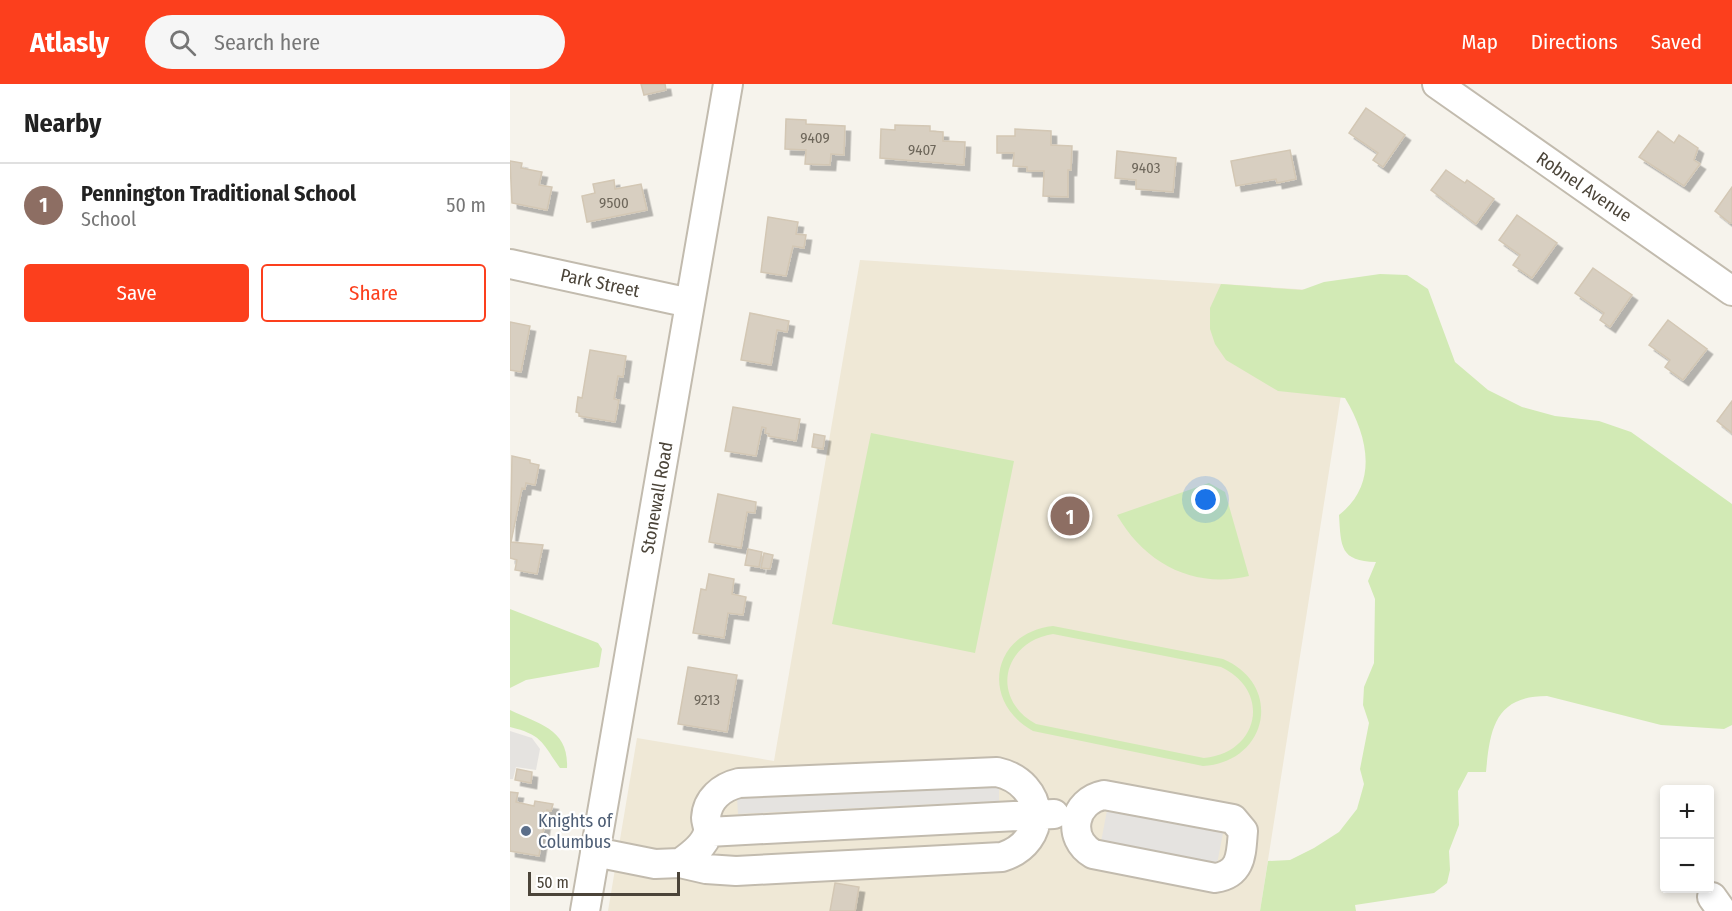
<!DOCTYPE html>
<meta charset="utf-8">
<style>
:root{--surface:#fff;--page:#f6f6f6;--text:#222;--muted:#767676;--line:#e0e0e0;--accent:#fc3f1d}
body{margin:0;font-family:"Fira Sans Condensed",sans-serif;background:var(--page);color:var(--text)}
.controls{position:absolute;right:18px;bottom:18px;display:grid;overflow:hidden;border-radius:6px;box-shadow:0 3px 9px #0003}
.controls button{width:54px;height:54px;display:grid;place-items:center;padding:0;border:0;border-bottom:2px solid var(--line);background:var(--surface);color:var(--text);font:30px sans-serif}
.scale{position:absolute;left:18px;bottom:15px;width:152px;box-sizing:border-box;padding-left:6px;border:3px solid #4b4439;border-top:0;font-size:16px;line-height:21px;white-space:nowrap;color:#4b4439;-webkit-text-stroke:4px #fff;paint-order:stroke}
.you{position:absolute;left:696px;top:416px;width:21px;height:21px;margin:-15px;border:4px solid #fff;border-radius:50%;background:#1a73e8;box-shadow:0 0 0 9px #1a73e833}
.badge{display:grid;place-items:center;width:39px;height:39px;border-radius:50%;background:var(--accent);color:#fff;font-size:20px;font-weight:700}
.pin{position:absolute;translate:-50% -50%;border:3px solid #fff;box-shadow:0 2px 6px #0006}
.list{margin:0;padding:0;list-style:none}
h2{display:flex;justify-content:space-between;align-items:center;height:78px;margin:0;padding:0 24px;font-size:26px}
h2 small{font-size:20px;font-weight:400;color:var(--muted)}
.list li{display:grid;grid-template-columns:39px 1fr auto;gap:18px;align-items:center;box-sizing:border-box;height:84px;padding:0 24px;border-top:2px solid var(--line)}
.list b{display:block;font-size:22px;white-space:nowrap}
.list p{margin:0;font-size:20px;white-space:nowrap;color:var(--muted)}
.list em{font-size:20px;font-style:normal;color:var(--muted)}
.actions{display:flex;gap:12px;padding:18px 24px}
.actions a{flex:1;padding:14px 0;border:2px solid var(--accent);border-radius:6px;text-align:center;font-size:21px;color:var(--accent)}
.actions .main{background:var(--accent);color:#fff}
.icon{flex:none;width:33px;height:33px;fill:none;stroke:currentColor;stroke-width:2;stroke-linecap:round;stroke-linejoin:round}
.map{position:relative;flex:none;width:1222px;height:827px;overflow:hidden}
header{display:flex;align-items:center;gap:36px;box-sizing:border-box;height:84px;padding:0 30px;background:var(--accent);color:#fff}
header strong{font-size:28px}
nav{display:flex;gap:33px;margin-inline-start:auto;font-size:21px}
.search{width:420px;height:54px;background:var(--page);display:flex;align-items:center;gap:15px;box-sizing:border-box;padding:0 21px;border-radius:33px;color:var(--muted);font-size:22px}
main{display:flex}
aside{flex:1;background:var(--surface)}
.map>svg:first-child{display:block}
</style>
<header>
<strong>Atlasly</strong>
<div class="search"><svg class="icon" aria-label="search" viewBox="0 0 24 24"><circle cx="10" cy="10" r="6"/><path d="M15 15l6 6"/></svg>Search here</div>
<nav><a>Map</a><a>Directions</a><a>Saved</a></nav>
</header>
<main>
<aside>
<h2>Nearby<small></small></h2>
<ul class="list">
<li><span class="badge" style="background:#8d6e63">1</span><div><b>Pennington Traditional School</b><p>School</p></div><em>50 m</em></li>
</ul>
<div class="actions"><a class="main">Save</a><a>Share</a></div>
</aside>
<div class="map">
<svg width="1222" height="827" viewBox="0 0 1222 827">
<defs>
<filter id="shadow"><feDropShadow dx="5.5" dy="5.5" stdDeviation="0" flood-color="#0004"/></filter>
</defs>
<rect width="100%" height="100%" fill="#f6f3ec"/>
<path fill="#efe8d6" d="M350,176l497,33 -97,618h-652l29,-173 137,23z"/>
<path fill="#d2eab5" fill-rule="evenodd" d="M870,190l27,1 21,14 27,73 33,28 34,17 33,9 44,5 32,11 101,72v221l-8,4 -63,-4 -114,-29c-52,0 -57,33 -61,76h-18l-10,19 1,34 -10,26 1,19 -3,13 -13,10 -79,12 1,6h-96l8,-50 22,-1 24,-12 25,-16 18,-23 7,-25 -4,-15 9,-46 -6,-18 1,-18 10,-24 1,-64 -7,-18 8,-19c-36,-1 -35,-15 -37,-47 40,-31 29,-79 6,-117l-67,-7 -52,-31 -11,-16 -5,-15v-21l11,-24 81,6 22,-8z
M361,349l143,28 -39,192 -143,-29z
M699,399l16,9 24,84c-55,13 -104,-12 -132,-61z
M0,525l88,34 4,6 -3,18 -73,13 -16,8z
M543,542l170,33c61,26 45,103 -20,107l-170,-35c-53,-29 -42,-98 20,-105zM543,550l168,33c51,24 38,86 -17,91l-168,-34c-46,-25 -34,-82 17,-90z
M0,626c29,14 59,19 57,58h-7c-18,-25 -17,-33 -50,-41z"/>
<path fill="#e5e3e0" d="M0,647l22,7 8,11 -4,21 -20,-3 -3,12h-3z
M489,700v17l-261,13 -1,-16z
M598,721l116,23 -7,36 -116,-22z"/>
<path fill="#d8cfc1" stroke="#d3c7b4" stroke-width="1.5" filter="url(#shadow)" d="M131,0h24l1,6 -22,5z
M856,24l39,27 -22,32 -10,-7 5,-7 -29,-20z
M276,35l20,1v4l39,2 -1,29 -13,-1 -1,11 -25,-1 1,-14 -21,-1z
M385,41l35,1v5l13,1v9l22,1 -1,23 -84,-7 1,-29 14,1z
M505,45l36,2v14l21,1 -1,24h-3v27l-25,-1 1,-25h-17v-4l-14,-1 1,-13h-17v-17h18z
M1148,47l16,12 5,-8 19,13 -4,12 6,4 -16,22 -45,-29z
M780,66l6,29 -19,4 -1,-4 -40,7 -5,-25z
M607,67l59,7 -3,34 -37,-3v-9l-21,-2z
M0,77l12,2 -1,5 21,4 -3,13 13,2 -5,23 -35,-7z
M936,86l19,13 2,-3 27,19 -18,25 -45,-34z
M104,96l1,9 26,-5 6,26 -60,12 -5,-26 13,-3 -2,-9z
M1222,103v36h-2l-15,-12z
M1007,131l40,28 -25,35 -19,-13 7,-10 -21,-15z
M258,133l30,5 -2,12 10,1 -2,13 -11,-2 -7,30 -25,-4z
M1083,184l39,27 -22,32 -10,-7 4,-7 -29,-20z
M240,229l39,8 -2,11 -10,-2 -6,35 -30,-5z
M1158,236l39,29 -24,31 -18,-13 5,-7 -21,-15z
M0,238l20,4 -9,46 -11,-2z
M80,266l36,6 -3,21 -5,-1 -4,23 5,1 -4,22 -36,-6v-3l-3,-1 2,-15 4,1z
M1222,317v32l-15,-12z
M223,323l67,12 -4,22 -28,-5 1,-2 -4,-1 1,-5 -4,-1 -6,29 -31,-5z
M304,350l11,2 -2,13 -11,-2z
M2,372l18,4v3l9,2 -4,20 -9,-2 -1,6 -3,-1 -11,54 32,3 -6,29 -22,-4 2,-10 -7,-2z
M208,410l38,8 -1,11 -8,-1 -6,36 -32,-6z
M238,465l14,3 -3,15 -14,-2z
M254,469l9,2 -3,14 -9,-1z
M199,490l25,5 -2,15 14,3 -3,18 -15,-2 -4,25 -31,-5 8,-44 5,1z
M178,583l49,8 -10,57 -49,-8z
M7,685l15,3 -1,11 -16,-3z
M0,708l8,1 -2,9 18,4 1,-5 18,3 -2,7 -4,-1 -8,46 -29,-5z
M325,799l24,4 -4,24h-25z"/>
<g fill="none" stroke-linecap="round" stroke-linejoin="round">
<defs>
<path id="minor" d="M927,0l295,207
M0,180l180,39
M594,711l129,24 10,12c-2,23 -1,43 -28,47l-122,-24c-27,-16 -20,-53 11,-59z
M198,748l346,-18
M85,768l60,12 25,-1 26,6 30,2 266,-14c48,-15 44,-74 -5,-85l-258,11c-17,4 -32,16 -33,35 0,4 3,10 2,14 -3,14 -18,24 -28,31
M1202,813l10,14
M75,827l143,-827"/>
</defs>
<use href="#minor" stroke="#c2bbae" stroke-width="32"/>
<use href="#minor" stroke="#fff" stroke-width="28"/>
</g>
<circle fill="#5c6f8a" stroke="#fff" stroke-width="2" cx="16" cy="747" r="6"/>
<g text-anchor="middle" stroke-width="4.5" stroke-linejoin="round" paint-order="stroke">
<g font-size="15" fill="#6e675b">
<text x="305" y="59">9409</text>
<text x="412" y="71">9407</text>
<text x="636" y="89">9403</text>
<text x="104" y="124">9500</text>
<text x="197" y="621">9213</text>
</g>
<g font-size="18" fill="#4b4439" stroke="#fff">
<text transform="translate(1074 103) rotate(34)" y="6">Robnel Avenue</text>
<text transform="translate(90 199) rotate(12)" y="6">Park Street</text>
<text transform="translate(147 414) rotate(-80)" y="6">Stonewall Road</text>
</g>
<g font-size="18" fill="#4e5e75" stroke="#fff" text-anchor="start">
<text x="28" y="743">Knights of<tspan x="28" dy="21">Columbus</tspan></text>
</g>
</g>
</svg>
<div class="controls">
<button>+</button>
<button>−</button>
</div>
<div class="scale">50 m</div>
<div class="you"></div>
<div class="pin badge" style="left:560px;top:432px;background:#8d6e63">1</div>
</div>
</main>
